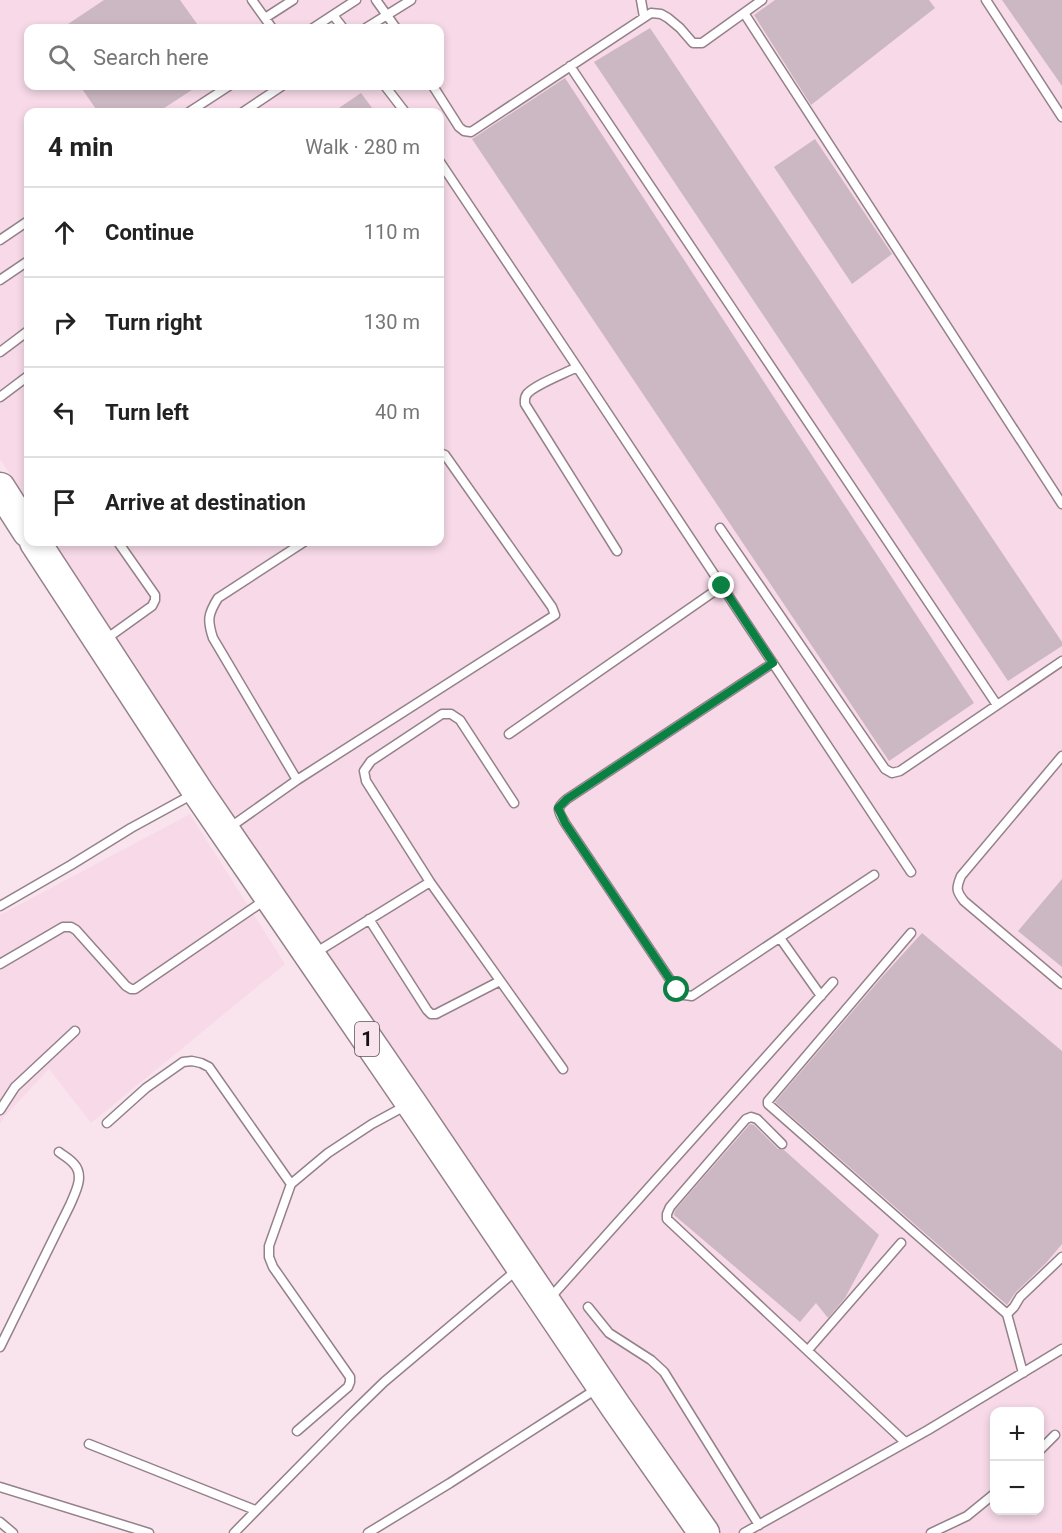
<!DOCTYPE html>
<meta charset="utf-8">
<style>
:root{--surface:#fff;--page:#f6f6f6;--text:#222;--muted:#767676;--line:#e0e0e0}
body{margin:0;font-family:Roboto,sans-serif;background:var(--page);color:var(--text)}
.controls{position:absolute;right:18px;bottom:18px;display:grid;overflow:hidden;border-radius:12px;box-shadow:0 3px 9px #0003}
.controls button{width:54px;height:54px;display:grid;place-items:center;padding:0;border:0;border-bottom:2px solid var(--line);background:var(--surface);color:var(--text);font:30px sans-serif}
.stop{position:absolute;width:18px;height:18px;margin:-14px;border:4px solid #0b8043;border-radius:50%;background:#fff}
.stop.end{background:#0b8043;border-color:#fff;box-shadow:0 2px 6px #0008}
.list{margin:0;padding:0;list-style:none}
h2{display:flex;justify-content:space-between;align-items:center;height:78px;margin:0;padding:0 24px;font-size:26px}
h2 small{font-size:20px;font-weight:400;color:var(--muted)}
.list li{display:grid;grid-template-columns:39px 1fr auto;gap:18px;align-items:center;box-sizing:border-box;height:90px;padding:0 24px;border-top:2px solid var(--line)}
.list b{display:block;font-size:22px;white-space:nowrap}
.list em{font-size:20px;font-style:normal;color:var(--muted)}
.icon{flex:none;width:33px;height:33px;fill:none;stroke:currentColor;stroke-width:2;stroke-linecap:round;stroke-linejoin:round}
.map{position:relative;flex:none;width:1062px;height:1533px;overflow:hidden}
.search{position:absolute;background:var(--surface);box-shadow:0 3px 9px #0003;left:24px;top:24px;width:420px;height:66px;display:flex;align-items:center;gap:15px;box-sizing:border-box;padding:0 21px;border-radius:12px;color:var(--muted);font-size:22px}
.panel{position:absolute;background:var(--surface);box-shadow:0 3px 9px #0003;left:24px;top:108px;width:420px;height:438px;border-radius:12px}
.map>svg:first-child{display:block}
</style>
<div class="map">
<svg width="1062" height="1533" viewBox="0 0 1062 1533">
<rect width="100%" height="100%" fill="#f9e4ee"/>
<path fill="#f7d9e8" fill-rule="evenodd" d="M0,0h1062v1533h-347l-160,-218 -501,-773h386v-430h-412v391l-28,-44zM28,28h412v58h-412zM994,1412h46v98h-46z
M190,814l95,150 -194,159 -42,-54 -45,48 -4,7v-209z"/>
<path fill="#ccb8c2" d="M104,0h76l20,28h-138z
M775,0h154l6,8 -124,97 -57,-90z
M1002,0h60v86z
M650,28l412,614v4l-54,35 -414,-619z
M565,78l409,625 -85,58 -417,-622z
M80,86h118l-40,26h-60z
M361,93l14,19h-42z
M815,139l77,115 -40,30 -78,-117z
M1062,879v88l-44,-36z
M922,933l140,118v193l-16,19 -31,30 -8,12 -232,-203 107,-125z
M750,1124l4,1 24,24 6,1 95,85 -34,63 -17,20 -12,-15 -16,19 -126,-107 1,-5z"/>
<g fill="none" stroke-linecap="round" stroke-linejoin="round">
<defs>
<path id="lane" d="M252,0l20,28
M376,0l20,28
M641,0l3,17
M986,0l76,117
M744,13l318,491
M333,15l10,13
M265,18l28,-18
M313,28l43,-28
M366,28l45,-28
M570,66l427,639
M385,86l20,26
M433,86l26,41 5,4 7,1 180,-119 10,1 7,4 12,10 13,15h9l60,-43
M189,112l40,-26
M243,112l39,-26
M440,162l137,205 334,505
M0,240l28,-19
M0,280l28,-19
M0,352l28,-21
M577,367c-11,6 -43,18 -50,27 -3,4 -2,6 -2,10l92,147
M0,397l28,-21
M720,528l165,241 7,4 8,-2 162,-110
M106,639l46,-33 3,-6v-5l-37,-53
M773,663l-206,136c-12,10 -9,11 -2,24l112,167 7,5 8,1 182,-121
M509,734l213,-148
M1062,756l-101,120c-5,12 -5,15 3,25l98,83
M297,780l-84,-142c-6,-18 -5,-24 5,-40l86,-56
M229,828l68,-48 258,-165 -3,-8 -107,-152 -5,-2
M430,882l-64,-101 -2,-10 7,-10 71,-47h9l9,6 54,83
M0,906l71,-41 60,-37 64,-35
M369,919l58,91 4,4h5l64,-33
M911,933l-143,168v3l239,210
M780,938l41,58
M315,953l115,-71 133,187
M0,964l63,-37h8l5,3 50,56 5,3h4l130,-89
M0,1110l15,-23 60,-56
M107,1123l39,-35 37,-26 9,-1 9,2 8,4 82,117
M782,1144l-25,-25 -6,-2 -5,2 -76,88 -3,7v5l238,223
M550,1298l283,-316
M588,1307l21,26 42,27 13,12 95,153
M0,1347l70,-142c5,-12 15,-29 4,-41 -4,-5 -10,-8 -15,-12
M808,1350l93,-107
M1023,1373l-16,-59 7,-7 6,-10 42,-40
M297,1431l51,-44 2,-5v-5l-77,-110 -4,-10v-11l22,-62 37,-31 44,-29 35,-19
M89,1444l166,66
M1040,1450l15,-15
M0,1487l149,46
M0,1522l13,11
M234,1533l115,-117 35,-34 134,-113
M368,1533l82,-50 148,-95
M744,1533l184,-103 134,-81
M931,1533l36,-17 27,-22"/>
<path id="highway" d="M0,488l28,44
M35,542l163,250 213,311 205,304 88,126"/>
</defs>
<use href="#lane" stroke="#94818a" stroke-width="11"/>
<use href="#highway" stroke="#94818a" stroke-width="33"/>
<use href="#lane" stroke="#fff" stroke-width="8"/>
<use href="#highway" stroke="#fff" stroke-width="30"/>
</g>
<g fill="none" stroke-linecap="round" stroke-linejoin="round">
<path stroke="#0b8043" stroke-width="8" d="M677,990l-112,-167 -7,-15 9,-9 206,-136 -51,-77"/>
</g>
<g text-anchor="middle" stroke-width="5" stroke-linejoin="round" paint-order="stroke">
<rect fill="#f9e4ee" stroke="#5a4f55" stroke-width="1.5" x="355" y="1022" width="24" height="34" rx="4.5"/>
<g font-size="20" font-weight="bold" fill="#160f13">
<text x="367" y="1046">1</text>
</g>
</g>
</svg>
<div class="controls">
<button>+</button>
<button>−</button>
</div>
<div class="stop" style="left:677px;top:990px"></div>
<div class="stop end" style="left:722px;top:586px"></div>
<div class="search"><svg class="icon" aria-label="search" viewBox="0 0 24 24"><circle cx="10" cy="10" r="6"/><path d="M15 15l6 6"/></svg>Search here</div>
<section class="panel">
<h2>4 min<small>Walk · 280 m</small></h2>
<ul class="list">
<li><svg class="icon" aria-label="ahead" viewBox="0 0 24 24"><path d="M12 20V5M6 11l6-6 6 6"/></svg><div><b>Continue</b></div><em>110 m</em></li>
<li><svg class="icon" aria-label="right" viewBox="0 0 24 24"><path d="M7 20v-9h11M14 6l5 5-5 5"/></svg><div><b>Turn right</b></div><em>130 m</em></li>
<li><svg class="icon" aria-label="left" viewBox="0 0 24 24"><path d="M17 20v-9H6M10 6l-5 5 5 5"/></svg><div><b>Turn left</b></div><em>40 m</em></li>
<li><svg class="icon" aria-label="arrive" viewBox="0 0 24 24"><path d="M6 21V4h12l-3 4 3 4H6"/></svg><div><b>Arrive at destination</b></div></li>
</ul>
</section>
</div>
